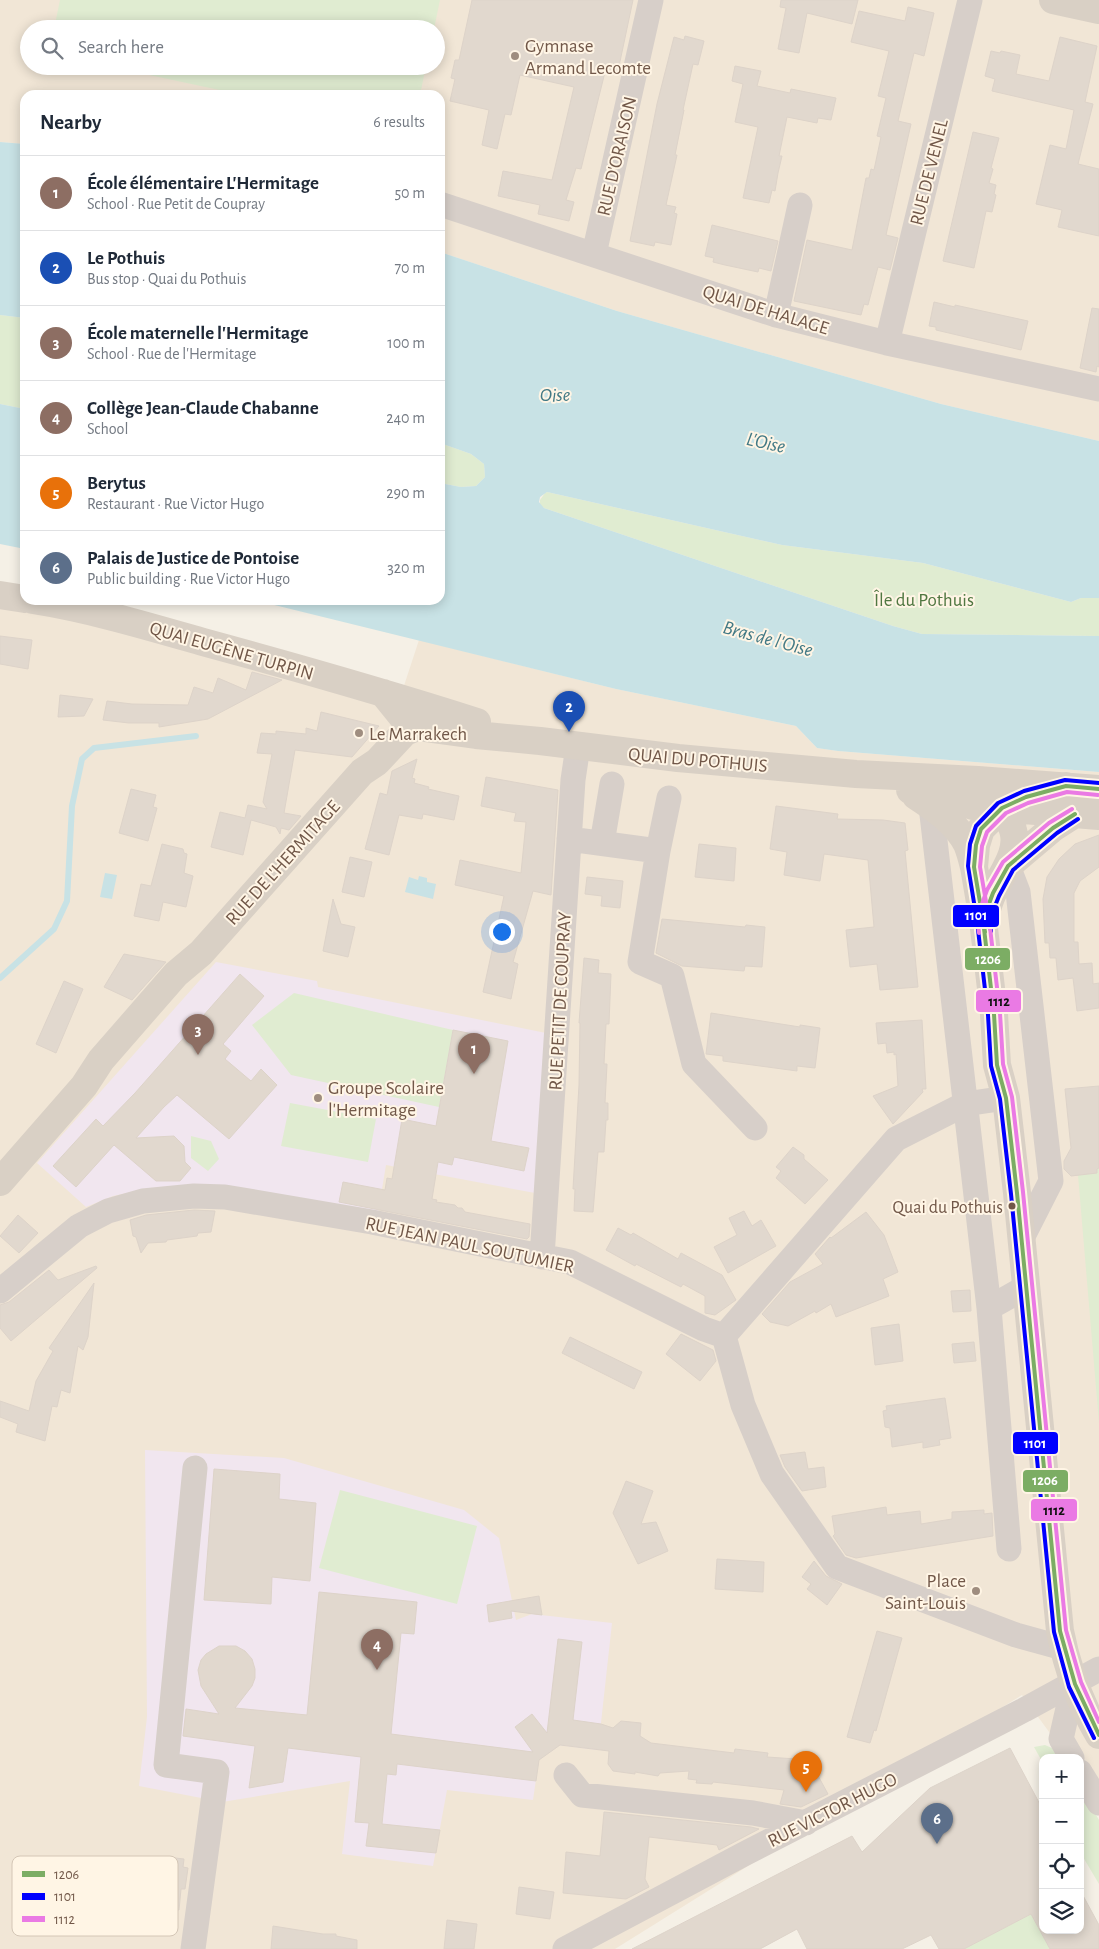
<!DOCTYPE html>
<meta charset="utf-8">
<style>
:root{--surface:#fff;--page:#f2f2f3;--text:#1f2937;--muted:#747a83;--line:#e0e1e3;--accent:#2563eb}
body{margin:0;font-family:"Alegreya Sans",sans-serif;background:var(--page);color:var(--text)}
.controls{position:absolute;right:15px;bottom:15px;display:grid;overflow:hidden;border-radius:10px;box-shadow:0 2px 12px #0003}
.controls button{width:45px;height:45px;display:grid;place-items:center;padding:0;border:0;border-bottom:1px solid var(--line);background:var(--surface);color:var(--text);font:25px sans-serif}
.you{position:absolute;left:501px;top:931px;width:18px;height:18px;margin:-12px;border:4px solid #fff;border-radius:50%;background:#1a73e8;box-shadow:0 0 0 8px #1a73e833}
.badge{display:grid;place-items:center;width:32px;height:32px;border-radius:50%;background:var(--accent);color:#fff;font-size:16px;font-weight:700}
.pin{position:absolute;translate:-50% -41px;filter:drop-shadow(0 1px 2px #0008)}
.pin::after{content:'';position:absolute;top:26px;width:18px;height:15px;background:inherit;clip-path:polygon(0 0,100% 0,50% 100%)}
.list{margin:0;padding:0;list-style:none}
h2{display:flex;justify-content:space-between;align-items:center;height:65px;margin:0;padding:0 20px;font-size:21px}
h2 small{font-size:16px;font-weight:400;color:var(--muted)}
.list li{display:grid;grid-template-columns:32px 1fr auto;gap:15px;align-items:center;box-sizing:border-box;height:75px;padding:0 20px;border-top:1px solid var(--line)}
.list b{display:block;font-size:19px;white-space:nowrap}
.list p{margin:0;font-size:16px;white-space:nowrap;color:var(--muted)}
.list em{font-size:16px;font-style:normal;color:var(--muted)}
.icon{flex:none;width:28px;height:28px;fill:none;stroke:currentColor;stroke-width:2;stroke-linecap:round;stroke-linejoin:round}
.map{position:relative;flex:none;width:1099px;height:1949px;overflow:hidden}
.search{position:absolute;background:var(--surface);box-shadow:0 2px 12px #0003;left:20px;top:20px;width:425px;height:55px;display:flex;align-items:center;gap:12px;box-sizing:border-box;padding:0 18px;border-radius:28px;color:var(--muted);font-size:19px}
.panel{position:absolute;background:var(--surface);box-shadow:0 2px 12px #0003;left:20px;top:90px;width:425px;height:515px;border-radius:15px}
.map>svg:first-child{display:block}
</style>
<div class="map">
<svg width="1099" height="1949" viewBox="0 0 1099 1949">
<rect width="100%" height="100%" fill="#f5f0e6"/>
<path fill="#f1e6d6" fill-rule="evenodd" d="M0,0h1099v441l-158,-37 -324,-93 -177,-59v-157h-415v49l-25,-2zM29,29h407v37h-407z
M0,603l57,9 339,98 23,-70 197,49 180,37 21,22 21,3 261,21v1028l-77,-105 -407,254h-615z"/>
<path fill="#f1e6ef" d="M216,962l101,19 1,6 228,46 -11,160 -149,-28 -8,48 -237,-23 -28,6 -27,11 -49,-44z
M145,1450l139,8 180,52 35,28 17,82 16,-6 80,9 -14,127 -40,-5 -1,2 -18,12 -6,41 -86,-10 -14,76 -91,-12 8,-73 -128,21 -83,-16 8,-69z"/>
<path fill="#e0ecd1" d="M60,0h380l-6,29h-380z
M107,66h319l-6,29h-177z
M0,315l25,3v91l-25,-5z
M440,443l31,11 13,10 1,13 -9,9 -15,1 -21,-4z
M547,492l235,53 141,18 148,39 10,-4h18v38l-177,-2 -29,-8 -349,-118 -4,-3v-5l5,-7z
M294,993l159,37 -14,77 -148,-32 -39,-50z
M290,1103l86,16 -8,43 -87,-16z
M191,1136l20,5 8,18 -11,12 -17,-13z
M1099,1168v255l-21,-248 19,-2v-4z
M340,1490l137,36 -20,78 -138,-36z
M1045,1745l7,3 10,10h-19v5l-9,-16z
M1080,1788l19,32v64l-19,-32z
M1031,1914l19,35h-86z"/>
<path fill="#c8e2e5" d="M0,142l25,2v174l-25,-3z
M440,252l177,59 324,93 158,37v157h-18l-10,4 -148,-39 -141,-18 -235,-53 -7,5 -1,5 5,6 349,118 29,8 177,2v136l-261,-21 -21,-3 -21,-22 -180,-37 -362,-89h186v-117l21,4 15,-1 9,-9 -1,-13 -13,-10 -31,-11z
M0,404l25,5v140l-25,-5z
M105,873l12,2 -5,24 -12,-2z
M419,876l8,2v4l9,2 -3,15 -28,-7 4,-15 9,3z"/>
<g fill="none" stroke-linecap="round" stroke-linejoin="round">
<path stroke="#c8e2e5" stroke-width="6" d="M0,978l54,-49 13,-28 5,-95 10,-47 12,-11 102,-12"/>
</g>
<path fill="#e1d8ce" stroke="#ddd3c9" d="M472,0h161l-15,71 -12,-3 -25,101 -5,-1 -10,32 8,2 -5,19 -31,-7 2,-9 -42,-9 5,-25 49,9 22,-93 -54,-12 -9,40 -6,-1 -8,35 -15,-4 7,-35 -39,-9 5,-22 -4,-1 4,-18h4z
M781,0h77l-6,24 -45,-11 -8,40 -21,-4 8,-41 -6,-1z
M908,7l26,6 -10,43 -10,-3 -16,68 13,3 -25,111 12,3 -8,32 -12,-3 -10,38 -4,-1 -3,11 -67,-14 13,-61 45,10 14,-72h3l2,-9 3,1 7,-33 -4,-1 9,-38 -8,-2 11,-45 -38,-9 8,-31 46,10z
M685,36l19,5 -6,24 -5,-1 -10,46h1l-9,45h2l-11,50 10,2 -2,6 3,1 -6,31 -16,-3 -1,4 -24,-5 27,-137 17,-67 10,3z
M1060,37l37,9 -12,56 8,2 -15,60 21,5v67l-41,-9 4,-17 -26,-6 14,-59 16,4 8,-39 -82,-19 3,-12 -10,-3 6,-25 9,2 1,-2 19,4 -4,19 33,7z
M735,66l26,5 -4,15 33,7 1,-4 45,9 -5,22 -13,-2 -1,5 -30,-6 -8,39h3l-4,17 -3,18 -3,-1 -3,13 -26,-5 15,-71 -23,-5 8,-38 -11,-3z
M973,132l26,6 -8,30 2,1 -4,14 7,2 -2,9 2,1 -4,17 -6,-1 -12,57 -31,-7z
M712,225l66,16 -7,30 -12,-3 -1,4 -33,-7 -12,-3 1,-4 -9,-2z
M934,302l21,5v-2l73,16 -7,29 -85,-20v-3l-7,-1z
M1092,308l7,1v58l-2,-1 -1,6 -16,-4z
M0,636l32,4 -4,29 -28,-5z
M252,672l30,8 -74,39 -49,8v-4h-30l-26,-3 4,-19 25,3 56,1 6,-18 19,6 5,-15 28,12z
M60,695l33,4 -9,17 -26,1z
M321,712l58,14 -27,31 -57,-7 -11,63 17,3 -12,14 -8,-2 -1,6 -4,-7 -25,-7 -8,35 -32,-8 9,-35 25,6 3,-13 19,4 -4,-7 9,-48 -15,-1 4,-20 15,1v-3l30,3v-6l11,3z
M417,759l-5,19 3,1 -1,4 15,4 -1,2 31,7 -5,24 -31,-6 -1,5 -23,-4 -10,40 -24,-6 15,-56 7,2 5,-24z
M486,777l72,13 -7,105 -18,-4 -20,71 5,2 -7,35 -28,-7 21,-96 -49,-11 5,-25 61,13 5,-51 -12,-1 2,-8 -35,-7z
M131,789l25,6 -3,12 4,1 -9,33 -29,-8z
M776,806l62,8 -1,5 46,1 22,3 3,27 -3,1 13,136 -38,3 -3,-26 -27,3 -4,-37 28,-3 -6,-67 -44,-6 -4,27 -36,-6 3,-23 -17,-3z
M1099,835v32l-19,14 -6,12v49h4l1,22 13,-1 1,21 6,-1v25l-22,3 -4,-33 -15,2 -2,-22h-6l-1,-15h-4l-2,-44 4,-22 12,-18 16,-15z
M162,844l21,5 1,4 3,1 -3,19 9,3 -7,31 -23,-5 -4,19 -25,-5 7,-32 10,2z
M699,844l37,4 -2,33 -39,-4z
M350,857l22,5 -8,35 -22,-5z
M587,877l36,4 -3,27 -19,-2 1,-10 -17,-2z
M333,899l8,25 14,3 -7,30 -25,-6z
M662,919l83,8 1,-2 19,2 -3,40 -17,-1 -1,5 -62,-5 -26,-13z
M124,954l42,8 -34,38 -28,-13z
M584,958l15,2 -1,13 13,1 -2,50h-3l-2,40h3l-2,39h3v17h-2l-2,32h-6l-5,60 -19,-1 1,-22h-2l6,-104 1,-62h-1z
M240,974l24,22 -41,48 8,7 -6,8 26,22 10,-12 16,16 -48,54 -52,-44 -13,12 -28,31 38,-2 10,10 1,16 6,6 -11,13h-24l-42,-36 -38,42 -23,-21 43,-47 7,7 32,-33z
M64,981l19,8 -27,64 -20,-9z
M711,1013l89,14v-2l20,3 -5,40 -18,-2v5l-74,-10v-5l-17,-2z
M922,1020l4,69h-4l1,3 -30,32 -20,-28 25,-10 -2,-32 -2,1v-3l-7,1 -1,-10 -8,1 -2,-21z
M453,1030l55,11 -17,100 38,7 -5,23 -70,-14 -2,8 -14,-3 -6,37 5,1 -1,2 19,3 3,3h4l3,4 65,12 -1,13 -2,2 -188,-37 4,-20 42,8 2,-12 5,1 10,-60 34,7z
M1099,1086v82l-2,1v4l-26,3 -7,-7v-8l7,-13 -6,-59z
M793,1147l11,8v4l24,21 -23,24 -29,-26 5,-7 -5,-4z
M194,1210l21,1 -4,21 -13,1 -1,3 -30,4 -1,2 -18,1 -7,10 -5,-16 -3,-1 -3,-16 16,-5z
M744,1211l8,15 9,-6 15,26 -48,27 -14,-26 23,-12 -8,-17z
M866,1212l18,23 14,37 -15,7 6,17 -53,21 -5,-13 -15,9 -1,-2 -27,15 -18,-4 -8,-8 28,-32 33,-18 -8,-10 15,-17 1,1z
M18,1215l20,18 -19,20 -19,-17z
M618,1228l13,7 2,-2 45,26 3,-6 41,22 14,25 -21,15 -10,-2v-17l-22,-12 -2,3 -45,-23 -1,2 -29,-16z
M96,1266l1,2 -86,73 -11,-13v-23l9,-3 40,-32 9,10z
M94,1283l-6,54 -5,13 -5,-4 -8,47 -9,-3 -4,17 -5,-1 -7,35 -29,-9 2,-8 -18,-7v-16l29,10 7,-30 17,-30 -4,-3z
M970,1290l1,21 -18,1 -2,-21z
M899,1324l4,37 -28,4 -4,-37z
M681,1334l32,16 3,11 -16,20 -34,-27z
M570,1337l72,35 -8,17 -72,-36z
M974,1342l2,19 -22,2 -2,-19z
M945,1398l6,40 -12,2 1,5 -17,3v-6l-31,5 -2,-19 -5,-1 -2,-16 4,-1 -1,-4z
M805,1452l3,17 16,-2 2,20 -24,4 -17,-24 -5,-12z
M214,1469l66,5 -1,25 37,4 -6,78 -38,-4 -1,27 -67,-4z
M626,1481l27,10 -12,33 15,-2 12,29 -30,13 -25,-51z
M886,1507l1,8 33,-4 1,13 31,-5v-7l32,-2v4l8,-1 1,23 -137,22 -10,-3 -13,-19 2,-2 -3,-18z
M717,1559l47,3 -1,30 -48,-3z
M814,1561l12,15 16,8 -15,21 -20,-16 4,-5 -9,-7z
M319,1592l98,10 -3,32 -13,-1 -10,101 142,18 -18,-25 17,-13 15,19 11,-94 24,3 -9,78 28,4 12,4 8,-7 20,2 -1,13 11,7 83,10 1,-4 33,4 -1,4 29,2 7,-4 10,19 3,-2 12,22 -27,13 -21,-3 4,-14 -71,-8 -1,2 -16,-1 1,-3 -9,-1 1,-8 -29,2 -2,3 -23,-4v2l-22,-3 -5,-7 1,-13 -49,-6 -21,15 -3,21 -139,-17 -1,11 -9,-1 -5,50 58,6 -4,23 -70,-7 3,-23 -14,-1 6,-65 -73,-9 -5,34 -34,6 6,-42 -72,-10 3,-27 33,5 -18,-28 -3,-16 3,-10 5,-6 13,-8h17l9,5 7,8 3,10v9l-3,8 -17,22 72,7z
M539,1596l3,19 -31,-4 1,7 -23,4 -2,-17z
M877,1631l25,7 -26,93 -2,-1 -4,13 -23,-6z
M1010,1748l33,62v120h37v-40l19,35v24h-49l-19,-35 -67,35h-25l-8,-14 -29,14h-95l-10,-20 -37,20h-128l220,-113 10,16 68,-64z
M604,1812l147,15 8,2 -40,21 -2,-5 -68,-8 -4,42 4,8 -23,12 -63,-6 3,-41 34,4z
M167,1857l17,2 -1,8 5,1 -3,21h-4l-2,21 -56,-6 2,-18 34,3 3,-24 5,1z
M519,1887l35,5 -4,27 -34,-5z
M447,1920l30,4 -3,25h-30z
M273,1926l50,8h13v2l21,4v9h-86z"/>
<g fill="none" stroke-linecap="round" stroke-linejoin="round">
<path stroke="#d7cfc9" stroke-width="25" d="M440,204l336,111 111,28 212,46
M594,254l57,-254
M776,315l24,-110
M887,343l83,-343
M931,806l58,502 20,241
M569,839l89,12 -18,111 32,14 22,88 61,64
M602,843l10,-59
M658,851l11,-53
M1008,866l10,26 33,289 -29,57
M542,1257l31,-477 5,-34
M0,1291l79,-65 29,-15 35,-10 51,-5 31,1 147,25 198,40 134,67 20,7 172,-197 69,-35 41,-6
M989,1308l37,-21
M724,1336l19,69 29,69 65,93 179,68 47,13
M1072,1758l-11,-19 13,-57
M1080,1772l19,31
M566,1775l16,20 171,18 53,10
M193,1949l24,-177 -51,-7 29,-297
M565,1949l179,-95 280,-144 75,-41"/>
<path stroke="#d9d0c5" stroke-width="28" d="M1053,0l46,10
M0,595l25,4
M33,600c57,9 114,26 170,42 92,25 183,51 274,80
M383,693l21,26 13,8 59,8 64,6 138,17 178,16 122,6 121,9
M1066,786l-40,11 -24,11 -21,21 -5,16 -2,22 9,53 11,94 3,51 9,33 11,95 43,438c7,36 20,72 39,104
M910,790l30,5 33,11 126,10
M916,796c20,13 40,27 51,48 3,7 5,15 7,23
M1008,866l45,-38 22,-14
M984,919c3,-9 5,-18 9,-26 8,-19 27,-41 20,-63 -3,-12 -12,-23 -19,-34
M0,1182l84,-96 17,-26 75,-86 25,-21 161,-181 15,-10 28,-30 12,-5"/>
<defs>
<path id="bus-1" d="M1099,789l-33,-3 -40,11 -24,11 -21,21 -5,16 -2,22 9,53 11,94 3,51 9,33 11,95 43,438 15,53 24,51
M985,932l-2,-12 10,-27 15,-27 45,-38 22,-14"/>
<path id="bus-2" d="M991,931l-2,-10 10,-25 14,-26 44,-37 21,-14
M1094,1738l-25,-51 -15,-55 -43,-438 -11,-95 -9,-33 -3,-51 -11,-94 -9,-55 2,-22 6,-18 22,-23 26,-12 41,-11 34,3"/>
<path id="bus-3" d="M1098,795l-31,-3 -39,11 -22,10 -19,19 -5,14 -2,21 9,52 11,94 3,51 9,33 11,95 43,438 15,52 18,40
M979,933l-2,-15 10,-28 16,-28 46,-39 23,-14"/>
</defs>
<use href="#bus-1" stroke="#fff5e5" stroke-width="8"/>
<use href="#bus-2" stroke="#fff5e5" stroke-width="8"/>
<use href="#bus-3" stroke="#fff5e5" stroke-width="8"/>
<use href="#bus-1" stroke="#7cad64" stroke-width="4"/>
<use href="#bus-2" stroke="#00f" stroke-width="4"/>
<use href="#bus-3" stroke="#ea7ae4" stroke-width="4"/>
</g>
<g fill="#9f8d7f" stroke="#fff5e5" stroke-width="2">
<circle cx="515" cy="56" r="5"/>
<circle cx="359" cy="733" r="5"/>
<circle cx="318" cy="1098" r="5"/>
<circle cx="976" cy="1591" r="5"/>
</g>
<circle fill="#715748" stroke="#fff5e5" stroke-width="2" cx="1012" cy="1206" r="4.5"/>
<g text-anchor="middle" stroke-width="4" stroke-linejoin="round" paint-order="stroke">
<g font-size="18" fill="#715748" stroke="#fff5e5" text-anchor="end">
<text x="1003" y="1213">Quai du Pothuis</text>
</g>
<g font-size="19" fill="#715748" stroke="#fff5e5" text-anchor="start">
<text x="525" y="52">Gymnase<tspan x="525" dy="22">Armand Lecomte</tspan></text>
<text x="369" y="740">Le Marrakech</text>
<text x="328" y="1094">Groupe Scolaire<tspan x="328" dy="22">l'Hermitage</tspan></text>
<text x="966" y="1587" text-anchor="end">Place<tspan x="966" dy="22">Saint-Louis</tspan></text>
</g>
<g font-size="19" fill="#715748" stroke="#fff5e5">
<text transform="translate(616 156) rotate(-77)" y="7">RUE D'ORAISON</text>
<text transform="translate(928 172) rotate(-76)" y="7">RUE DE VENEL</text>
<text transform="translate(766 309) rotate(17)" y="7">QUAI DE HALAGE</text>
<text transform="translate(232 650) rotate(16)" y="7">QUAI EUGÈNE TURPIN</text>
<text transform="translate(698 759) rotate(5)" y="7">QUAI DU POTHUIS</text>
<text transform="translate(282 862) rotate(-48)" y="7">RUE DE L'HERMITAGE</text>
<text transform="translate(559 1001) rotate(-87)" y="7">RUE PETIT DE COUPRAY</text>
<text transform="translate(470 1244) rotate(12)" y="7">RUE JEAN PAUL SOUTUMIER</text>
<text transform="translate(832 1809) rotate(-27)" y="7">RUE VICTOR HUGO</text>
</g>
<g font-size="19" fill="#507741" stroke="#fff5e5">
<text x="924" y="606">Île du Pothuis</text>
</g>
<g font-size="20" font-style="italic" fill="#427985" stroke="#fff5e5">
<text x="555" y="401">Oise</text>
<text transform="translate(766 442) rotate(13)" y="7">L'Oise</text>
<text transform="translate(768 638) rotate(15)" y="7">Bras de l'Oise</text>
</g>
</g>
<rect x="12" y="1856" width="166" height="80" rx="8" fill="#fff5e5" stroke="#d4c6b6" stroke-width="1"/>
<rect x="22" y="1871" width="23" height="6" fill="#7cad64"/>
<rect x="22" y="1893" width="23" height="7" fill="#00f"/>
<rect x="22" y="1916" width="23" height="6" fill="#ea7ae4"/>
<g font-size="14" fill="#715748">
<text x="54" y="1879">1206</text>
<text x="54" y="1901">1101</text>
<text x="54" y="1924">1112</text>
</g>
<g stroke="#fff5e5" stroke-width="2">
<rect x="952" y="904" width="48" height="24" rx="5" fill="#00f"/>
<rect x="964" y="947" width="47" height="24" rx="5" fill="#7cad64"/>
<rect x="975" y="989" width="47" height="24" rx="5" fill="#ea7ae4"/>
<rect x="1012" y="1431" width="47" height="24" rx="5" fill="#00f"/>
<rect x="1022" y="1469" width="47" height="24" rx="5" fill="#7cad64"/>
<rect x="1030" y="1498" width="48" height="24" rx="5" fill="#ea7ae4"/>
</g>
<g font-size="14" text-anchor="middle" font-weight="bold" fill="#fff">
<text x="976" y="920">1101</text>
<text x="988" y="964">1206</text>
<text x="1035" y="1448">1101</text>
<text x="1045" y="1485">1206</text>
</g>
<g font-size="14" text-anchor="middle" font-weight="bold" fill="#111">
<text x="999" y="1006">1112</text>
<text x="1054" y="1515">1112</text>
</g>
</svg>
<div class="controls">
<button>+</button>
<button>−</button>
<button><svg class="icon" aria-label="locate" viewBox="0 0 24 24"><circle cx="12" cy="12" r="6"/><path d="M12 2v4M12 18v4M2 12h4M18 12h4"/></svg></button>
<button><svg class="icon" aria-label="layers" viewBox="0 0 24 24"><path d="M12 4l9 5-9 5-9-5zM3 14l9 5 9-5"/></svg></button>
</div>
<div class="you"></div>
<div class="pin badge" style="left:474px;top:1074px;background:#8d6e63">1</div>
<div class="pin badge" style="left:569px;top:732px;background:#1a4fb4">2</div>
<div class="pin badge" style="left:198px;top:1055px;background:#8d6e63">3</div>
<div class="pin badge" style="left:377px;top:1670px;background:#8d6e63">4</div>
<div class="pin badge" style="left:806px;top:1792px;background:#e8710a">5</div>
<div class="pin badge" style="left:937px;top:1844px;background:#5c6f8a">6</div>
<div class="search"><svg class="icon" aria-label="search" viewBox="0 0 24 24"><circle cx="10" cy="10" r="6"/><path d="M15 15l6 6"/></svg>Search here</div>
<section class="panel">
<h2>Nearby<small>6 results</small></h2>
<ul class="list">
<li><span class="badge" style="background:#8d6e63">1</span><div><b>École élémentaire L'Hermitage</b><p>School · Rue Petit de Coupray</p></div><em>50 m</em></li>
<li><span class="badge" style="background:#1a4fb4">2</span><div><b>Le Pothuis</b><p>Bus stop · Quai du Pothuis</p></div><em>70 m</em></li>
<li><span class="badge" style="background:#8d6e63">3</span><div><b>École maternelle l'Hermitage</b><p>School · Rue de l'Hermitage</p></div><em>100 m</em></li>
<li><span class="badge" style="background:#8d6e63">4</span><div><b>Collège Jean-Claude Chabanne</b><p>School</p></div><em>240 m</em></li>
<li><span class="badge" style="background:#e8710a">5</span><div><b>Berytus</b><p>Restaurant · Rue Victor Hugo</p></div><em>290 m</em></li>
<li><span class="badge" style="background:#5c6f8a">6</span><div><b>Palais de Justice de Pontoise</b><p>Public building · Rue Victor Hugo</p></div><em>320 m</em></li>
</ul>
</section>
</div>
